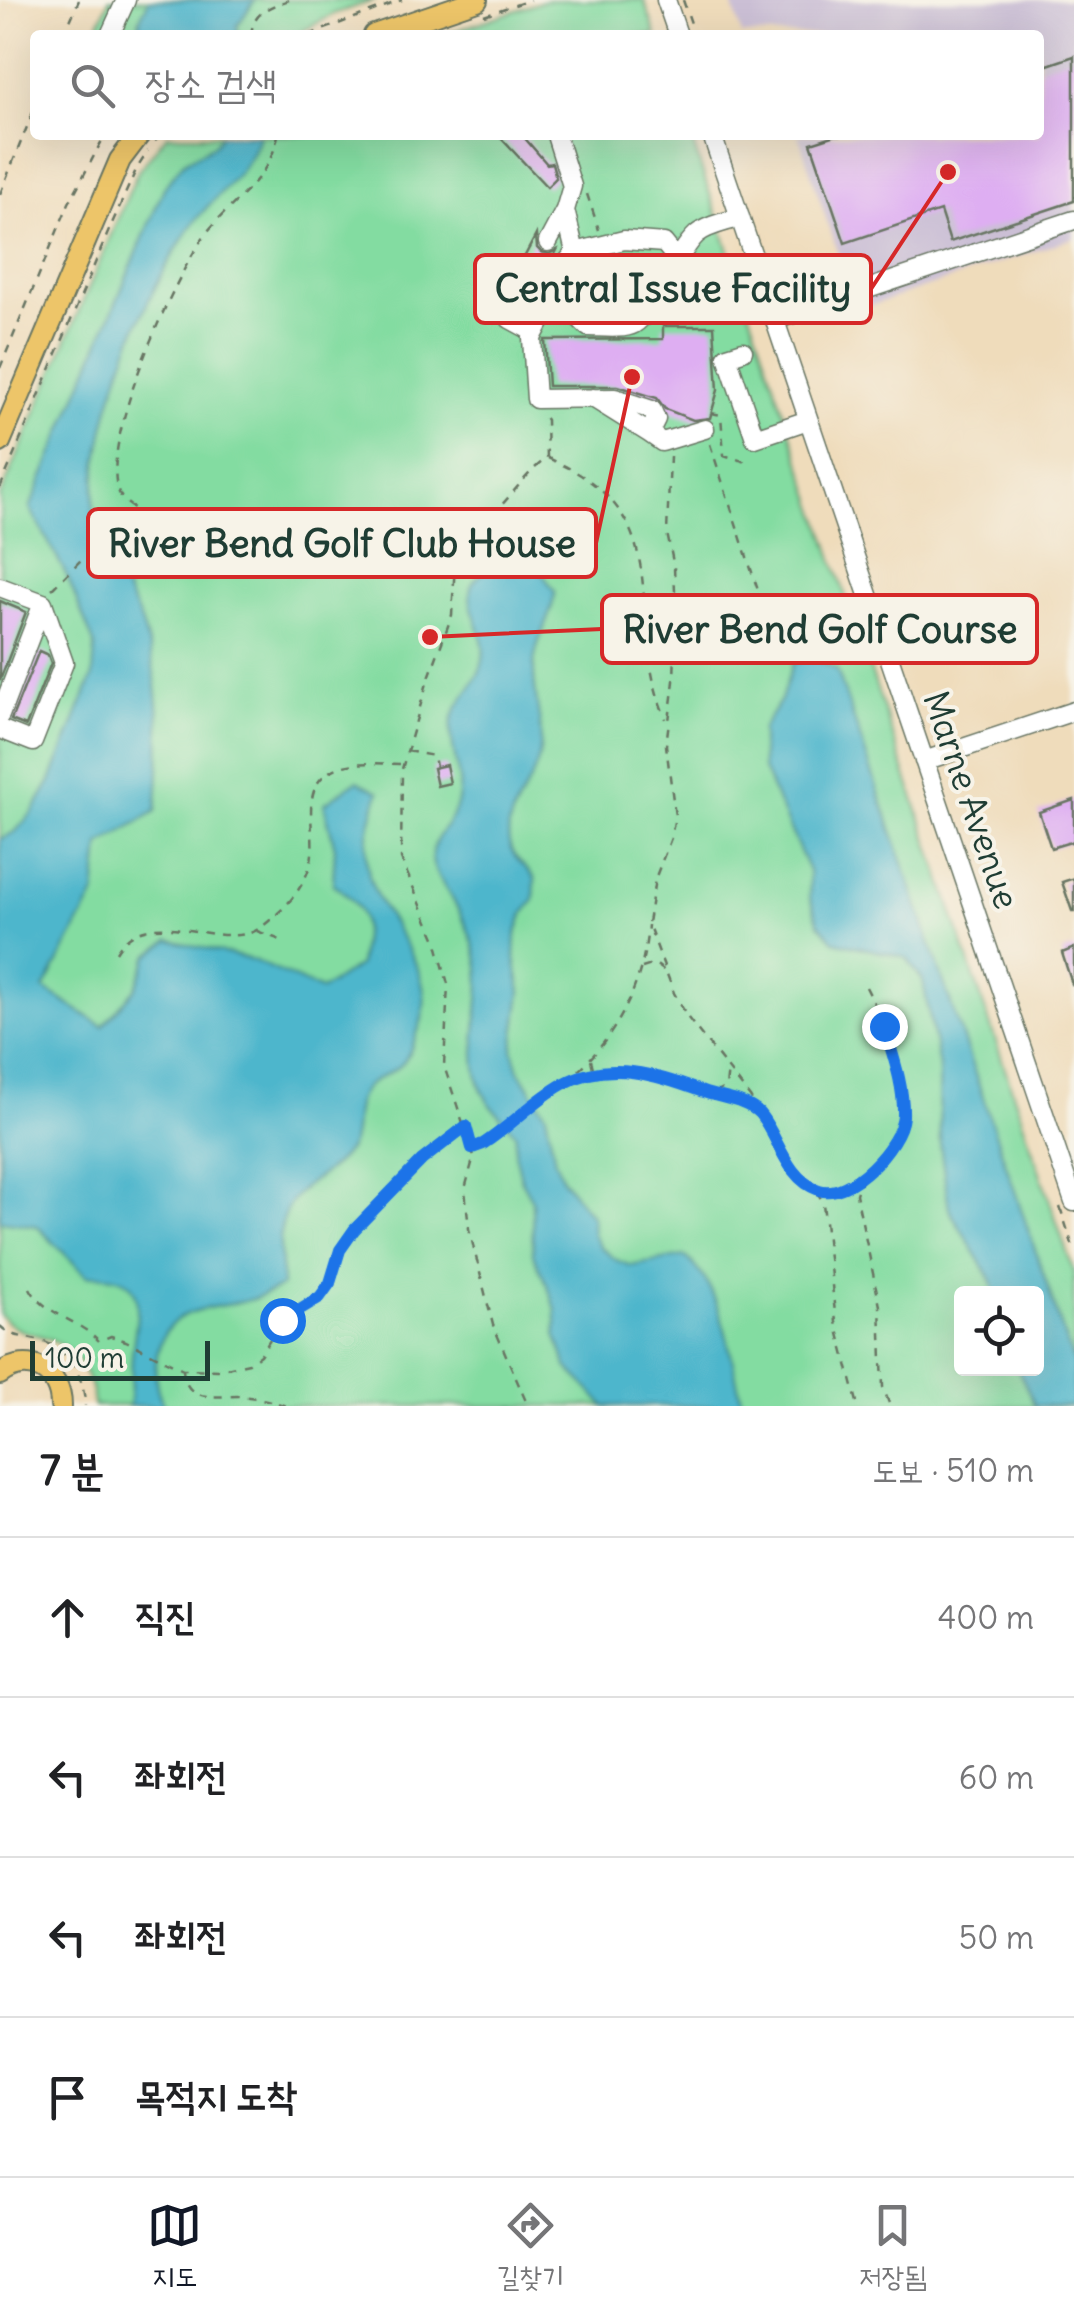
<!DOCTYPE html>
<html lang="ko">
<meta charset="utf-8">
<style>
:root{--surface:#fff;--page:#f2f2f2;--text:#202124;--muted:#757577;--line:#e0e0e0;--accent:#111827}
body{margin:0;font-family:Delius,"Poor Story",sans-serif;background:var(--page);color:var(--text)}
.controls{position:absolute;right:30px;bottom:30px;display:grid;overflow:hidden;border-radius:10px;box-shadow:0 10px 40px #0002}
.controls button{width:90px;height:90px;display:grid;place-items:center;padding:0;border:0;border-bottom:2px solid var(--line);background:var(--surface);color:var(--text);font:50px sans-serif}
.scale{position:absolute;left:30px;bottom:25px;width:180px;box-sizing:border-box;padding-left:10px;border:5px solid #1f3d34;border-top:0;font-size:28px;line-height:35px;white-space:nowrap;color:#1f3d34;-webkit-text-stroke:8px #f7f3e8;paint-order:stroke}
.stop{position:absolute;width:30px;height:30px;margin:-22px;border:8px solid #1a73e8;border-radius:50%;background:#fff}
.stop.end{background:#1a73e8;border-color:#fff;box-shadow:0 2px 10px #0008}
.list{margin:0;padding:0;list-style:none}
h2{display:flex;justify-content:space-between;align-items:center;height:130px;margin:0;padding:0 40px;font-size:42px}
h2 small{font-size:32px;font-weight:400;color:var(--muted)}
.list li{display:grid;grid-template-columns:65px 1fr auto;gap:30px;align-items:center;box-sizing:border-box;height:160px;padding:0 40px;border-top:2px solid var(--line)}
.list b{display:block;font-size:38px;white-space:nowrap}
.list em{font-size:32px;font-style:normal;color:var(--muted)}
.icon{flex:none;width:55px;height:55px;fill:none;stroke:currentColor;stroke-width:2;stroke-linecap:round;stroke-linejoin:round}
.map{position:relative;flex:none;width:1074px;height:1406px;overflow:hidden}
.search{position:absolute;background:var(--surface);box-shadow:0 10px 40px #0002;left:30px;right:30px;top:30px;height:110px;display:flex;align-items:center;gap:25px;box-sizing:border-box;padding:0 35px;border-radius:10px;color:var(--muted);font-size:38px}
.sheet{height:770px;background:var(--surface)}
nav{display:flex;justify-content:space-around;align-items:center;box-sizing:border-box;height:140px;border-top:2px solid var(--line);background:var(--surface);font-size:28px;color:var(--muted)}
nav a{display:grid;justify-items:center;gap:5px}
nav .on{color:var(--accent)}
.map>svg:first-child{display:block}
</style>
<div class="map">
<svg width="1074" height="1406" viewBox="0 0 1074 1406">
<rect width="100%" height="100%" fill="#f7f3e8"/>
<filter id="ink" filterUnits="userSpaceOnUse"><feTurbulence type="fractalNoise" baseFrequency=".01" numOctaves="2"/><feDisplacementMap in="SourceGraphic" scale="20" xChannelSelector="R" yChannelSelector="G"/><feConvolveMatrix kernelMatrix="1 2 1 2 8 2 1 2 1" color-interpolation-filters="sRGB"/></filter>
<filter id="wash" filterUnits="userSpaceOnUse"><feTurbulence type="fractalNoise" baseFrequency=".0048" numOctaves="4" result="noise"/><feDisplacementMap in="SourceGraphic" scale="40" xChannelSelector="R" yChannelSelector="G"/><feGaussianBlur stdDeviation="2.25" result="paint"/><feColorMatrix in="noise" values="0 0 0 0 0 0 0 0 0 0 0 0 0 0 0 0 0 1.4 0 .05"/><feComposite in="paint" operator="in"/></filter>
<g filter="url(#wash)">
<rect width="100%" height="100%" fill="#efdcbb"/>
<path fill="#cbbfd5" d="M731,0h343v238l-217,72 -59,-175h241v-100h-297z"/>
<path fill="#83dca1" stroke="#518c6a" stroke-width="2.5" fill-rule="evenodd" d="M109,0h267l-40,13 -41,22h-201z
M546,0h98l12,35h-213z
M167,135h523l384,1138v133h-980c-2,-32 -20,-62 -54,-70 -19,-5 -26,-6 -40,-21v-818l138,-326zM962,1294h74v74h-74z"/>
<path fill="#4eb6cc" stroke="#367a80" stroke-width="2.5" d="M149,0h106l-18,26 1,9h-100l2,-17z
M221,135h38c-9,39 -51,64 -72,97 -49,76 -87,173 -93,264 -4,54 30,80 47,126 21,58 21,129 15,189l-56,34 -5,49 -51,95 59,37 32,-37 14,-34 21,-15 83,20 68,30 38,-25c6,-44 12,-53 -26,-81l2,-36 -11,-44 33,-23 22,11c-8,26 -17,55 -10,83 12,47 70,92 52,147 -4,11 -11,34 -19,42 -13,12 -33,14 -42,32 -8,15 -2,38 -11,52 -10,15 -25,25 -39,35 -39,28 -29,61 -28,103 -10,5 -19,10 -29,13 -43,13 -89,2 -97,62 -2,16 0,30 8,45h-35c3,-16 2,-32 3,-49 4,-46 22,-86 -45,-81l-50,-50 -37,-5v-382l15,-7 18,-20 18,-31 42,-105 2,-30 -28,-70 -37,-68 134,-320 19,-25 31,-18z
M517,549l11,4 27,39c-3,25 -20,48 -21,73 -2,36 16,72 0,107 -9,22 -30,44 -25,71 3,16 18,23 26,36l-1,21 -11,15 -7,20 -1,23 6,34 -8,58 6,20 27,44 9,47 8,19 29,37 1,18 7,12 16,13 15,6 53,-10c40,29 46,104 59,150h-138l-38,-39 -11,-33v-24l-5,-16 -18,-40 -1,-54 -10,-18 -7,-30 1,-17c-12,-16 -30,-31 -36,-50 -14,-42 7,-87 -3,-129 -5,-19 -14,-39 -24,-56 -8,-13 -19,-26 -21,-41 -2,-19 20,-36 25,-54 8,-26 -6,-50 -6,-76 1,-25 22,-39 30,-61 11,-31 -16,-56 -10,-81 3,-12 35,-30 46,-38z
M813,657l24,13 237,694v42h-39l-17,-37 18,-1v-74l-41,-1 -4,-14 -42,-70 -9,-65 -1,-77 -16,-86 -16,-23 -73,-17 -15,-17 -9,-26 -1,-27 -47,-104v-38l19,-29 12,-37z"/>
<g id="blocks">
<path fill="#deaef2" d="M1074,56v145l-124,41 -10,-31 -95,32 -34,-100 25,-8h203v-67z
M498,135h24l25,29 5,-1 4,15 -9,9z
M536,235l1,13 4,4 8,2 8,-4 -13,26 3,2 -1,7 -16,31 -10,-17h-11l-5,6 -4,-2z
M663,326h51l4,64 -8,28 -17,2 -28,-11 -8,-11 -39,-12h-70l-3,-46 118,-1z
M0,601l26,11 -26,68z
M39,651l9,4 3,8 -25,63 -15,-6z
M446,765l4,18 -13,3 -4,-18z
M1074,800v41l-23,7 -12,-36z
M1074,878v33h-2l-10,-29z
M1074,948v35l-2,1 -10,-31z"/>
</g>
</g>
<g filter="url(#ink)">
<use href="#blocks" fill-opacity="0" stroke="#687563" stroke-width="2.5"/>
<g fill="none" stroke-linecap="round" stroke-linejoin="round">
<defs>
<path id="minor" d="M666,0l12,35
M110,35l16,-35
M556,135l16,51 -7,24 10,42
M712,135l362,1067
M548,242l17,-32
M660,287l-16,10 -58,-2 -8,13 1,10 9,9c13,0 35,3 46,-3 20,-11 41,-70 63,-90 10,-9 30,-12 43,-17
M515,310l-5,9 24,13
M775,320l299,-100
M743,351l-16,5 28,82 53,-18
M593,398l56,35 7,-14 -4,-9 -37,-12 -79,1 -4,-61 26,-49 3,-19 14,-18 49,-12 40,3 12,15
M649,433l13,9 43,-13
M0,587l43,16
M0,715l43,-112
M0,729l33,13 31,-79 -21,-60
M924,761l150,-50"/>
<path id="major" d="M374,35l103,-35
M0,442l120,-282 19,-25
M0,1374c29,-21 61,-3 61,32"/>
</defs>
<use href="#minor" stroke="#687563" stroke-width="21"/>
<use href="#major" stroke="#687563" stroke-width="24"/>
<path stroke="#687563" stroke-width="2.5" stroke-dasharray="8 8" stroke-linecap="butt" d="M683,0l12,35
M484,15l46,-15
M524,31l1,4
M64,35l15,-35
M251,35c2,-23 18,-28 38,-35
M309,35l93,-35
M278,135c-8,44 -43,63 -70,96 -31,38 -117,226 -86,267 13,17 37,16 55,23 12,5 21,16 34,16 14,1 23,-7 35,-12 9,-4 20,-5 30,-6 25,-3 51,6 76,7 23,1 45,-7 67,-9 16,-1 36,9 51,14 32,-17 48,-52 77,-73l-1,-38 -4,-6
M155,141l7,-6
M0,194l35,-87
M587,194l12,36
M0,368l69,-165 36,-68
M711,413l10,2 3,40 22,7
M710,444l58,177
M670,456l-3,77 7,34 2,50 -2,64 -8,64 9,71 -4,22 -16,41 -7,44 26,70 14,25 62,79 47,78 19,14 18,4 25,-13
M548,458c137,59 72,154 118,261
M0,488l110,-260 26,-58 12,-19
M340,524l20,-12
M457,529l-5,86 -25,68 -25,86 -1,90 35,81 12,44 -4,82 30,90 -9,33 4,40 24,96 35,81
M169,541l7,-10 2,-10
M52,589l79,-79
M407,751l27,5 2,11
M257,931l26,10
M116,952c28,-47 89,-10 130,-18 12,-2 23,-13 32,-21 16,-14 32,-36 34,-59 3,-32 -14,-73 28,-87 19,-6 42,-3 61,-3
M642,968l13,-4 10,7
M866,987c19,37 51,110 29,150 -12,21 -33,33 -39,57l24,112 3,81 7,19
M591,1060l2,8 6,5
M567,1081c48,-41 76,-93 81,-156
M715,1093l11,-6 2,-18
M474,1147c31,-12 55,-39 82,-58 57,-40 144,-3 200,22
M817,1191l6,12 13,119 22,84
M1060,1207l14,43
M30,1288c12,25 49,32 69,53l12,-5 15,5 57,28 35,1 31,-7 11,-8 22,-35 39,-23 9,-14 10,-32 14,-20 68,-71 44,-34
M0,1326c12,11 21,10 37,14 31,6 48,37 48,66
M183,1369c2,34 30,27 55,27 16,1 32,4 48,10"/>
<use href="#minor" stroke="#fff" stroke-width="18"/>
<use href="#major" stroke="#edc569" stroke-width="20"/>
</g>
</g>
<g fill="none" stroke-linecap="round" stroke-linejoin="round" filter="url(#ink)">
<path stroke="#1a73e8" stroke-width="12" d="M282,1320l38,-23 10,-14 10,-33 14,-20 68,-70 44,-34 6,22 11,-4c28,-18 51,-44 80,-60 46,-25 95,-9 140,8 17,6 43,8 56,21 19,21 26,66 60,77 31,10 82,-45 84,-74 1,-31 -10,-60 -19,-90"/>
</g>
<g text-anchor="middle" stroke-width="8" stroke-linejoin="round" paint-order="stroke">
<g font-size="35" fill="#1f3d34" stroke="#f7f3e8">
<text transform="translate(971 800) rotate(71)" y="12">Marne Avenue</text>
</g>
</g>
<path fill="none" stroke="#d62828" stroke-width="4" d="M948 172L871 289M632 377L596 543M430 637L602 629"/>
<g fill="#d62828" stroke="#f7f3e8" stroke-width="4">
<circle cx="948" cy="172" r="10"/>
<circle cx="632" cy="377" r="10"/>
<circle cx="430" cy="637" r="10"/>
</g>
<g fill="#f7f3e8" stroke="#d62828" stroke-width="4">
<rect x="475" y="255" width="396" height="68" rx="10"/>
<rect x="88" y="509" width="508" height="68" rx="10"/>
<rect x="602" y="595" width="435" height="68" rx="10"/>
</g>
<g font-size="38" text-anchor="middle" font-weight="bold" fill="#1f3d34">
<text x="673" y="302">Central Issue Facility</text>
<text x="342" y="557">River Bend Golf Club House</text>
<text x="820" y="643">River Bend Golf Course</text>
</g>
</svg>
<div class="controls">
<button><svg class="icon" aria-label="locate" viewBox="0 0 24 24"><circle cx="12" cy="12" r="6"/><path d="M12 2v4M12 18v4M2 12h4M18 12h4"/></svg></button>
</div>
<div class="scale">100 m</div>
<div class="stop" style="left:282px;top:1320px"></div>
<div class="stop end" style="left:884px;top:1026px"></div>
<div class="search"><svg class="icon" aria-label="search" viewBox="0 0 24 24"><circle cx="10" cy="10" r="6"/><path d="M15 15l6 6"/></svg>장소 검색</div>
</div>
<section class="sheet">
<h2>7 분<small>도보 · 510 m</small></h2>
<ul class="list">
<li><svg class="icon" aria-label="ahead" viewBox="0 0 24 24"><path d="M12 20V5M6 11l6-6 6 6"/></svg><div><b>직진</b></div><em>400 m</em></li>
<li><svg class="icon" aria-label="left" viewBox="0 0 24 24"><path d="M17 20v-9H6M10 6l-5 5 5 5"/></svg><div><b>좌회전</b></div><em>60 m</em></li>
<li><svg class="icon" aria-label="left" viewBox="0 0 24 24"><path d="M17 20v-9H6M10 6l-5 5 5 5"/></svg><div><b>좌회전</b></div><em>50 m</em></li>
<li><svg class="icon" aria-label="arrive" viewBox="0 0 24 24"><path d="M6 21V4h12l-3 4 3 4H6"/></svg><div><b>목적지 도착</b></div></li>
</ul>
</section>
<nav>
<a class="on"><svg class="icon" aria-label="map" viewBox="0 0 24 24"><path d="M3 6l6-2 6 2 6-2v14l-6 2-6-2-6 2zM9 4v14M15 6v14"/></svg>지도</a>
<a><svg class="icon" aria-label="directions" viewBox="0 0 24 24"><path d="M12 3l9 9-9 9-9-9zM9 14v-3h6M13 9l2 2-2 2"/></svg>길찾기</a>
<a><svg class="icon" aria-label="saved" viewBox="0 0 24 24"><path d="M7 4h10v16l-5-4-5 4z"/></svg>저장됨</a>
</nav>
